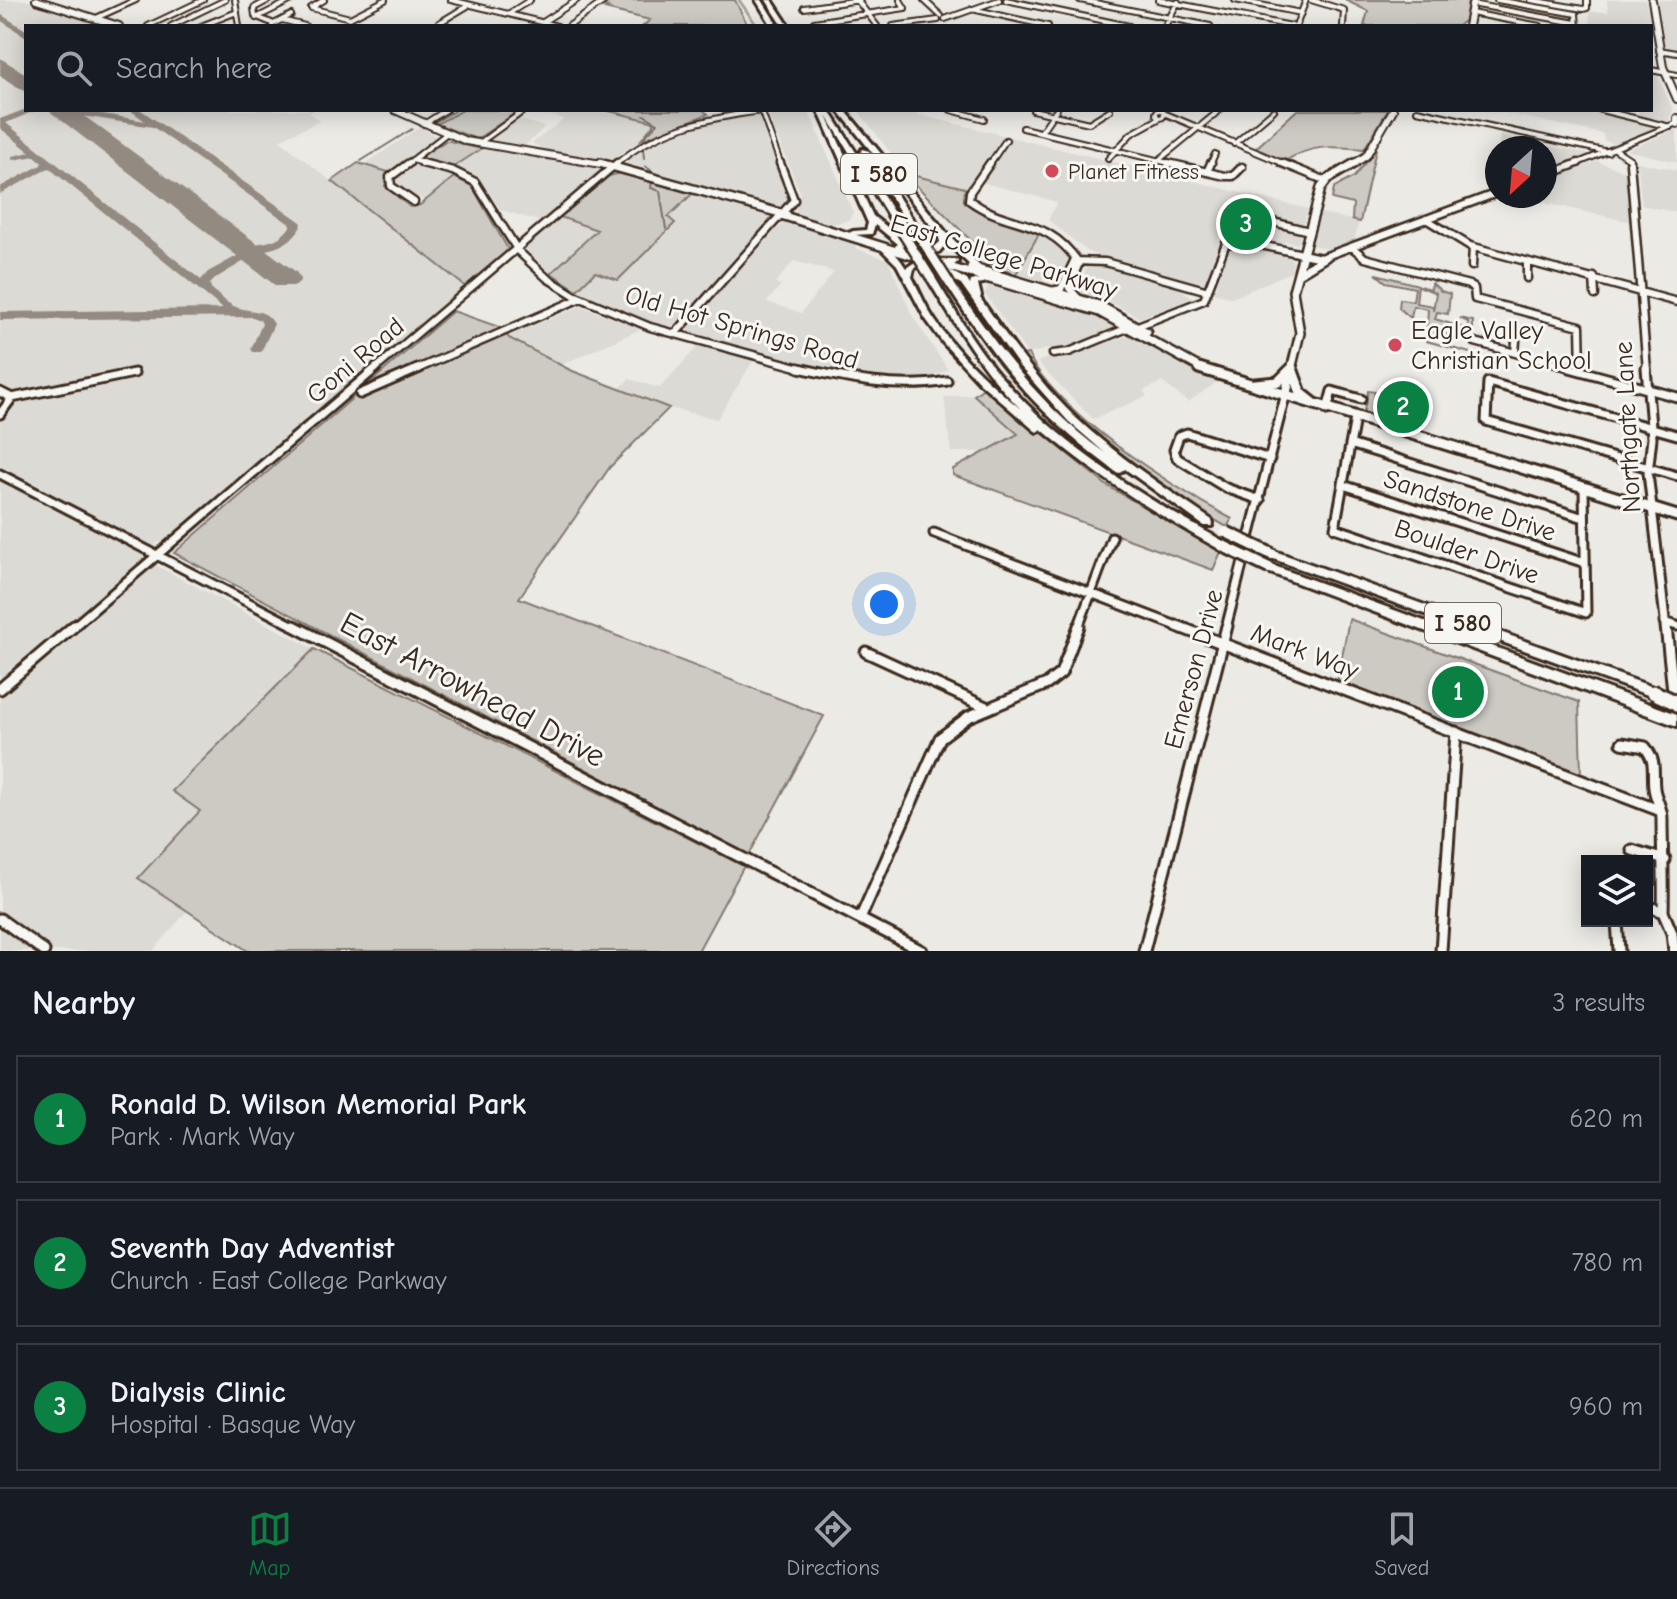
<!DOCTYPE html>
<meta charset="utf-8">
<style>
:root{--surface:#171b24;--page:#242831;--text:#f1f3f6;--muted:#9ea1a6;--line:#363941;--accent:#0b8043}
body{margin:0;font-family:"Comic Neue",sans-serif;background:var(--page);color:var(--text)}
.controls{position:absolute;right:24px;bottom:24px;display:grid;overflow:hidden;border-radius:0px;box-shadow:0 4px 20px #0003}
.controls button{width:72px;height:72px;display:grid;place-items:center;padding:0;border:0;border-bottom:2px solid var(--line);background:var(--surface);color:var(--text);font:40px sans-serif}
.compass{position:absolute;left:1485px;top:136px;width:72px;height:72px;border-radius:50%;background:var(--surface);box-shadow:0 4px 20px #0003;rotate:206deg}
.you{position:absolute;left:884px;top:604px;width:28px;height:28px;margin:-20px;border:6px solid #fff;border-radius:50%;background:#1a73e8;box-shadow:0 0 0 12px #1a73e833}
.badge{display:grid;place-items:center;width:52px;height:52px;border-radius:50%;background:var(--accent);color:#fff;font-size:26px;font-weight:700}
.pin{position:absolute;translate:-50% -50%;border:4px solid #fff;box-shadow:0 2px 8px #0006}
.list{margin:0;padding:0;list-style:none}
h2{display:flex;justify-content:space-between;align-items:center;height:104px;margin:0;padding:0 32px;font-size:34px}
h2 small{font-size:26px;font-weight:400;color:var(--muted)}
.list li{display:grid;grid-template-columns:52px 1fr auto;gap:24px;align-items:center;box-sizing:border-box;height:128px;margin:0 16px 16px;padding:0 16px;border:2px solid var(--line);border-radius:0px}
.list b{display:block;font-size:30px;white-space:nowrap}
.list p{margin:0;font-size:26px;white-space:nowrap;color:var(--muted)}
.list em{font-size:26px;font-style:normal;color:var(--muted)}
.icon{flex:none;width:44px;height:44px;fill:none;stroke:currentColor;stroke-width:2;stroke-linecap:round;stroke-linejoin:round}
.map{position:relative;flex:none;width:1677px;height:951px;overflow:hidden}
.search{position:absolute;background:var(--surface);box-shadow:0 4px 20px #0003;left:24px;right:24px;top:24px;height:88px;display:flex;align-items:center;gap:20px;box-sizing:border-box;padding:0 28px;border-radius:0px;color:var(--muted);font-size:30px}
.sheet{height:536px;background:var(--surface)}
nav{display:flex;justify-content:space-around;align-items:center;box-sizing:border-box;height:112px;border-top:2px solid var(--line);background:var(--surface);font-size:22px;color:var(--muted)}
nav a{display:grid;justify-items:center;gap:4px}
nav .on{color:var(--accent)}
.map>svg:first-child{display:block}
</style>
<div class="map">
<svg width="1677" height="951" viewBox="0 0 1677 951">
<rect width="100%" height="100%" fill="#ebeae5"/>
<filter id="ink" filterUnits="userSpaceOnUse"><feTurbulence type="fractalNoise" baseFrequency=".0125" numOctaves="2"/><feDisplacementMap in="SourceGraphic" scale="16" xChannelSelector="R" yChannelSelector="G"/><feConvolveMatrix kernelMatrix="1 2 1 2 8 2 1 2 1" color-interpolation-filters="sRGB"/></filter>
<g filter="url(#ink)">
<path fill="#dcdad4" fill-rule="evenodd" d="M0,0h25l80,26h-79v84h287l-3,3 10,8 -41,19 187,147 -301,253 -8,3 -13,16 170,90 -142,142 28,20 -61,66 49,33 -35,41h-153z
M1607,0h39l4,26h-60l-1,-14h19z
M1658,0h19v52l-11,-2z
M1651,73l7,3 15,34 -5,13 -29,-7 -1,-6h13z
M533,110h66l56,13 -14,17 -31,21 -62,-10 -16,-8 32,-24z
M766,110h42l45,102 -4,8 -16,4 -38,-11 5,-21z
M858,110h41l409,99 -10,35 -13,-3 -3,6 -52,-13 -2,4h-9l-2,6 5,2 -17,40 -115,-33 -42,-33 9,-18 -76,-20 -7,9 -69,-19z
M1611,110l1,4 49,13 -43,18 -14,-4 -1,-7 -106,-23z
M758,115l29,75 1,11 -5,6 -7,1 -153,-46 33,-22 30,-12z
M518,119l27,8 -22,21 -35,-7z
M420,127l17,10 -49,35 -23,-8z
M1677,129v33l-51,-12 30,-12z
M1500,135l93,20 -31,11 -17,-4v-14h-46z
M481,149l98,14 22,6 -59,53 -41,-12 -23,-33 -26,-9z
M1597,161l29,11 5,50 -95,-21 -21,1 -12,-6h42v-16z
M1637,162l40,8v43l-35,-8z
M411,164h4l39,13 -31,23 -29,-17 2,-9z
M692,194l78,23 -42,52 9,2 47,-49 64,19 9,4 -2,3 33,12 24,55 36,55 -12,5 -4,8 -88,-9 -189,-49 -78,-35 18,-18 79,-49 -7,-5zM794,261l40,11 -33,41 -34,-11 14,-17 -6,-2z
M1321,213l38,9 -5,20 -22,8 -20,-5z
M560,217l38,13 -47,43 -27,-25z
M1040,232l29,26 2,8 -12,20 -43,-12z
M1230,248l29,1 30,8 4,5 -2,10 -59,26 -18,-5z
M1088,263l91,25 14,10 -53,20 -22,-12 -40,-14z
M990,281l103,31 25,15 -56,22 -12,-1 -22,6 -43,-60z
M581,306l60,23 -80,36 -53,-29z
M1133,334l84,48 -29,20 -26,-20 -19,9 4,5 -54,23 -56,-57 10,-4 11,2z
M698,346l55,15 -36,58 -48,-11 -51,-18 11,-11 31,9z
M974,395l44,39 -36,18h-31l-7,-55z"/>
<path fill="#cdcac4" stroke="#847a71" stroke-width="2" d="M612,0h123l13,26h-105l7,-6 -45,-11 3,-2 -5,-1z
M1345,0h123l-3,20 -7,6h-94l4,-15z
M463,110h57l-43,29 -41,-15z
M605,110h98l5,4 -67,26 14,-18z
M1297,110h91l-24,39c-31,-3 -54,-5 -80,13l-30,-12z
M446,141h4l31,8 -29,19 -32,-11z
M1376,149l-16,73 -8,-2 1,-16 -21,-5 2,-11 20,-11z
M358,163l30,9 -3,14 25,21 10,-2 34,-28 18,9 37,65 -43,36 -134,-106z
M621,173l71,21 -24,23 7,6 -57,57 -23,-8 -18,18 -26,-17 46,-43 -37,-13 49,-41z
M916,176l49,12 -1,12c22,17 52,17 76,32l-24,42 -34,-10h12l-82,-83z
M1376,274l42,11 -2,18 17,3v5l3,-18 -17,-7 12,3 1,-6 9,8 9,3 -2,20 -11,-2 -2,7 29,9h4v-6l-8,-4 13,3v10l-5,-1 -1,10 -39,-9 -1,10 43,12 -44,-12 2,-32 -15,-3 -2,12 -12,-10 1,-9 13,2 2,-13 -29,-6z
M453,311l49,17 7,10 61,32 99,38 -59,59 -91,131 305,118 -75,139 -575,-302z
M1028,354c29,60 145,133 204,165l-5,8c-76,-42 -143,-96 -200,-162l-6,-10z
M985,387l121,98 115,67 -8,18 -260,-95v-6l65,-35 -44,-39z
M1368,391l7,1 -1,8 24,7 -1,11 10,3 5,-17 11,4 -3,25 -57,-18z
M1349,619l230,83 2,73 -244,-92z
M314,649l430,217 -46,85h-450l-110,-73 62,-67 -28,-20z"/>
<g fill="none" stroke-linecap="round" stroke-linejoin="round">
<path stroke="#7c7167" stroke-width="2" d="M435,122l21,-12
M643,138l15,-15 -14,-8
M643,148l1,11
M361,161l51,-32
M645,166l8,6
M652,182l-1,6 9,3 6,38"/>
<path stroke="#a8a198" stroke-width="3" d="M739,0l18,26"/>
<path fill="#938a82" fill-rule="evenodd" d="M0,14l26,16v7l-26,-17z
M26,109l11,1 -31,13 195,157 7,-8 29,-16 2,-11c20,-2 40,0 52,-20l-138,-98 -90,-14 -5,-3h21l66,11 -15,-11h11l160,112 1,2c-9,21 -32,28 -54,27l-2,9 -30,18 -6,6 1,4c8,7 18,18 28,20 16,5 26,0 35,16l-13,28h-8l-2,-3 11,-25 -2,-4 -7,-3 -253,3v-8l223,-3 -174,-141 -49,26v-7l41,-22 1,-3 -7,-6 -22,4v-4l17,-4 -30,-24v-9z"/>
<path fill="#938a82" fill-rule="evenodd" d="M0,58l26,16v18l-26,-16z
M48,110h28l220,162 5,7 -5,7h-20z"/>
<defs>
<path id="minor-far3" d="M235,0l4,26
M269,0l-15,8 1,8 19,8
M324,0l-13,8 39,10 35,-18
M451,0l106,26
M857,0l20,26
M924,0l17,16
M1006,0l123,26
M1080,0l130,26
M1158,0l134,26
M1235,0l66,13
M1311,0l33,10 -1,16
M1497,0l79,14 1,12
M1531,0l52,9 4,-1v-8
M1477,5l99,18
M804,8l56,-8
M972,9l76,17
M1471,13l69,13
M508,14l22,-14
M256,18l36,-18
M94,19l42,-19
M945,19l54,-19
M282,20l23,6
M543,22l34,-22
M814,22l91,-14 -5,-8
M439,23l30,-18
M272,25l19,-10
M148,26l55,-26
M171,26l54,-26
M201,26l36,-14
M569,26l37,-26
M893,26l45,-6
M1165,26l13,-24
M1296,26l10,-26
M1659,50l18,3
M1651,70l26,5
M1156 114a4 4 0 1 1 8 0a4 4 0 1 1-8 0Z
M761,110l20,55
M951,110l33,9
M1033,110l56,13 21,-13
M1417,110l191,42
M1601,110l69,17
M1166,114l121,51
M424,124l22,-14
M1023,128l154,37
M1041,132l15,-22
M478,144l47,-34
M1234,144l40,-34
M1615,149l15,10v6
M1108,159l23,-25 31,-17
M412,160l19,5
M1159,160l61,-50
M406,165l40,-31
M615,165c42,-37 93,-47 147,-54
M989,165l17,-25
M1210,165l5,-11
M1573,165l104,-42"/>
<path id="minor-far2" d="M409,163l-19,14 1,9 23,16
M422,163l31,8 22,11 43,69 29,27 27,17 76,32 158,43
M990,163l-20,29 -1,8c41,30 76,14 110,63l-10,25 10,11
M1168,163l57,13h8l9,-9
M1282,163l44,18
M1630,163l17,207
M1207,172l4,-9
M1545,176l33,-13
M1257,218l52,13
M1426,219l44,27 207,56
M1352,247l13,11 104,27 5,3 1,11 105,27 1,44
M1075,261l30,1 103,29
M1527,261v17
M1472,266l1,-19
M1594,277l1,18
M1051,291l10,-2 14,-30
M1135,327l69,-27 22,-57 30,1 65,14 176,-65
M675,334l119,-134 -14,-37
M1475,342l103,28
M1515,353l1,-12
M1053,354l16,-2 61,-25
M374,370l243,-207
M415,370l166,-72"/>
<path id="minor-far1" d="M799,368c49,11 98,22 148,13
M1570,368l107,29
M1581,368v3
M1646,368l6,70 -4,35 18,155
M0,392l12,6 122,-25
M360,394l60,-26
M1327,410l5,-19 29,8
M0,414l12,-16
M1355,418l-20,110 251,85 -2,-125
M1677,435l-189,-53 -2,39 191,55
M1350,444l234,74
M0,474l298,154
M1343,485l242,78
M1260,500l-34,-12 -49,-30 -3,-8 5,-14 8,-3 83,26
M934,533l248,95
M1664,622l13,4
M72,628l304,-260
M1078,628l34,-91
M1226,628l59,-231"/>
<path id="minor" d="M294,626l628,325
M1177,626l484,185
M1666,626l8,74
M866,652l120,55
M0,689l74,-63
M1622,743l23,4c12,15 7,23 9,41 1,10 8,20 8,30 0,31 2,62 1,94
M1632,850l33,10
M1647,906l16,6 9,21 2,18
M0,919l44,32
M860,919l80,-181 28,-21 79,-33 14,-11 18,-47
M1617,921l2,30
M1144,951l83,-325
M1441,951l15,-219"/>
<path id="major-far2" d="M36,0l83,26
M1652,0l11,67 14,32
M1468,26l5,-26
M395,110l71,31 141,24
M1677,118v6
M1352,165l14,-9 27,-46"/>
<path id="major-far1" d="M600,163l187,52
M781,215l138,43
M933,262l166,50 105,58
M971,267l128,38 48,27
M1298,274l28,-17
M1291,370l9,-37 -7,-42 28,-103 7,-9 27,-16"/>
<path id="major" d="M1199,368l478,148
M1293,371l8,22 14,11
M1255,384l23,-2 12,-12
M1285,397l7,-29"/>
<path id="highway" d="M756,0h6l16,26h-6z
M766,0h6l17,26h-6z
M818,110l12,1 76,121 -4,2 -4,-2 -71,-116 46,100 36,28 1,2 -2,2 10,5 15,-5 7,-6 -2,-8 -100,-124h7l100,121 38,38 -1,2h-6l-29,-28 -8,9 -15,5 4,2 29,1 1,2 -4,3 -16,-1 29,16 3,5 1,-4 19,-5 3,1v4l-15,3 3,12 -1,2c29,41 58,84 95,119 42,39 90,71 137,103l1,3 -1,3h-8l-79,-57 -5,4 -4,-1c-25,-19 -49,-38 -71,-60 -39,-38 -70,-83 -99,-128l1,-2h6c43,64 89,126 152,171l-37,-32 -49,-55 -58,-82 -38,-20 -9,5 -2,8c8,15 14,31 24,45 23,33 54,62 85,87 -39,-38 -66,-85 -94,-131l1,-2h6c20,33 39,67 64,97 63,74 144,124 229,170l1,3 -1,3 -4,1 -4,-1c-63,-35 -123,-73 -178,-120l-4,3 -3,-2 -54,-47 -37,-40 -18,-25 -28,-53 -17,-17 4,-2c10,4 16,13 22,22l12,-8 -22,-12 -1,-2 3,-2 -23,-19 -3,9 -19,1 -4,-2 4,-2 13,-1 2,-7z
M862,149l7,2 55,86 -1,2h-3l-4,-2 -55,-86z
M1272,550l381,137 4,1 2,4 -2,4 -4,1 -385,-140 -1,-3 1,-3z
M1269,564l408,150v12l-412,-155 -1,-3 1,-3z"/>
</defs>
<use href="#minor-far3" stroke="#3b2a1e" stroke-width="8"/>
<use href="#minor-far2" stroke="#3b2a1e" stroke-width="11"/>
<use href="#minor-far1" stroke="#3b2a1e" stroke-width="13"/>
<use href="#minor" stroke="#3b2a1e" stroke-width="15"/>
<use href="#major-far2" stroke="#3b2a1e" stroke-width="10"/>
<use href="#major-far1" stroke="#3b2a1e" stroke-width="12"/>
<use href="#major" stroke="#3b2a1e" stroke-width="15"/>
<use href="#highway" stroke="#3b2a1e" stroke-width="6"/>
<use href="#minor-far3" stroke="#f6f6f2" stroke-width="4"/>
<use href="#minor-far2" stroke="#f6f6f2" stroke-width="6"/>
<use href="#minor-far1" stroke="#f6f6f2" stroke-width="7"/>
<use href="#minor" stroke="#f6f6f2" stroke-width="9"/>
<use href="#major-far2" stroke="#f6f6f2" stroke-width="6"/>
<use href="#major-far1" stroke="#f6f6f2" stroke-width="7"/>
<use href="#major" stroke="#f6f6f2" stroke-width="9"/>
<use href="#highway" fill="#f6f6f2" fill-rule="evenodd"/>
<defs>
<path id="highway-bridge-far2" d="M902,232l29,46
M920,237l30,47"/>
<path id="highway-bridge-far1" d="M1226,532l46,22
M1223,546l46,22"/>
<path id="highway-bridge" d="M1653,692l24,11"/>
</defs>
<use href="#highway-bridge-far2" stroke="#3b2a1e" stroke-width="13" stroke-linecap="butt"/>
<use href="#highway-bridge-far1" stroke="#3b2a1e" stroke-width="16" stroke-linecap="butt"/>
<use href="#highway-bridge" stroke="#3b2a1e" stroke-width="19" stroke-linecap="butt"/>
<use href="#highway-bridge-far2" stroke="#f6f6f2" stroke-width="8"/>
<use href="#highway-bridge-far1" stroke="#f6f6f2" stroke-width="10"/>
<use href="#highway-bridge" stroke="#f6f6f2" stroke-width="13"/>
</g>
</g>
<g fill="#d1495b" stroke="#f6f6f2" stroke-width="3">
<circle cx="1052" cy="171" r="8"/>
<circle cx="1395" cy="345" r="8"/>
</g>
<g text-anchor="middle" stroke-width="6" stroke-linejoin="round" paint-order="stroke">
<g font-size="22" fill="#3b2a1e" stroke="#f6f6f2" text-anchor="start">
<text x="1068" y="179">Planet Fitness</text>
</g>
<g fill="#f6f6f2" stroke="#73675e" stroke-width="2">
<rect x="841" y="154" width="76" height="40" rx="6"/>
<rect x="1425" y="603" width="76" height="40" rx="6"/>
</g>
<g font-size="24" font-weight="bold" fill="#3b2a1e">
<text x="879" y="182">I 580</text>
<text x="1463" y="631">I 580</text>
</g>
<g font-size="26" fill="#3b2a1e" stroke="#f6f6f2">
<text transform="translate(1004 256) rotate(17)" y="9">East College Parkway</text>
<text transform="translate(742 327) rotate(16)" y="9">Old Hot Springs Road</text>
<text transform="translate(355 360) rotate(-40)" y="9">Goni Road</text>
<text transform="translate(1627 427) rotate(-93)" y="9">Northgate Lane</text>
<text transform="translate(1470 505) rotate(18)" y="9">Sandstone Drive</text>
<text transform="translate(1467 551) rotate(19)" y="9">Boulder Drive</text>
<text transform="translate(1305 651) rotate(21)" y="9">Mark Way</text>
<text transform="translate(1193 669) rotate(-75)" y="9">Emerson Drive</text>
</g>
<g font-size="26" fill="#3b2a1e" stroke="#f6f6f2" text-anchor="start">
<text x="1411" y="339">Eagle Valley<tspan x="1411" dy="30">Christian School</tspan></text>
</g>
<g font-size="32" fill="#3b2a1e" stroke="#f6f6f2">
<text transform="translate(473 689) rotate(28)" y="11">East Arrowhead Drive</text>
</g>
</g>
</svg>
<div class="controls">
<button><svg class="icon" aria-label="layers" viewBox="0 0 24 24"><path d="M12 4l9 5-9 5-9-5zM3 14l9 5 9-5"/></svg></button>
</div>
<svg class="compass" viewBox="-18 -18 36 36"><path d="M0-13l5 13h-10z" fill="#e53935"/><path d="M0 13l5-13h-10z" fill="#9ea1a6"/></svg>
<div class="you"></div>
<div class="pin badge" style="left:1458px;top:692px">1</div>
<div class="pin badge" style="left:1403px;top:407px">2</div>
<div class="pin badge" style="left:1246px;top:224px">3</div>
<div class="search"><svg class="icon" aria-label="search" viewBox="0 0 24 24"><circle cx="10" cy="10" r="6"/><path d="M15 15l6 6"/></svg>Search here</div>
</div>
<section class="sheet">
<h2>Nearby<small>3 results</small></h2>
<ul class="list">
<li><span class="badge">1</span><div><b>Ronald D. Wilson Memorial Park</b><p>Park · Mark Way</p></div><em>620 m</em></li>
<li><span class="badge">2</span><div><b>Seventh Day Adventist</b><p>Church · East College Parkway</p></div><em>780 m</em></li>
<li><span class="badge">3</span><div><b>Dialysis Clinic</b><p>Hospital · Basque Way</p></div><em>960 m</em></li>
</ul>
</section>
<nav>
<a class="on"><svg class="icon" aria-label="map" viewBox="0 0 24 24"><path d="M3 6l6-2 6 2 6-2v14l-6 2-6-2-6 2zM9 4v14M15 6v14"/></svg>Map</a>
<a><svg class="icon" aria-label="directions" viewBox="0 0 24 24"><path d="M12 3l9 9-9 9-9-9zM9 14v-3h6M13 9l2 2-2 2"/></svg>Directions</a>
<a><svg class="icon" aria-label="saved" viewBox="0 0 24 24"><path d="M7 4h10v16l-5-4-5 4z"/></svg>Saved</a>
</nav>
